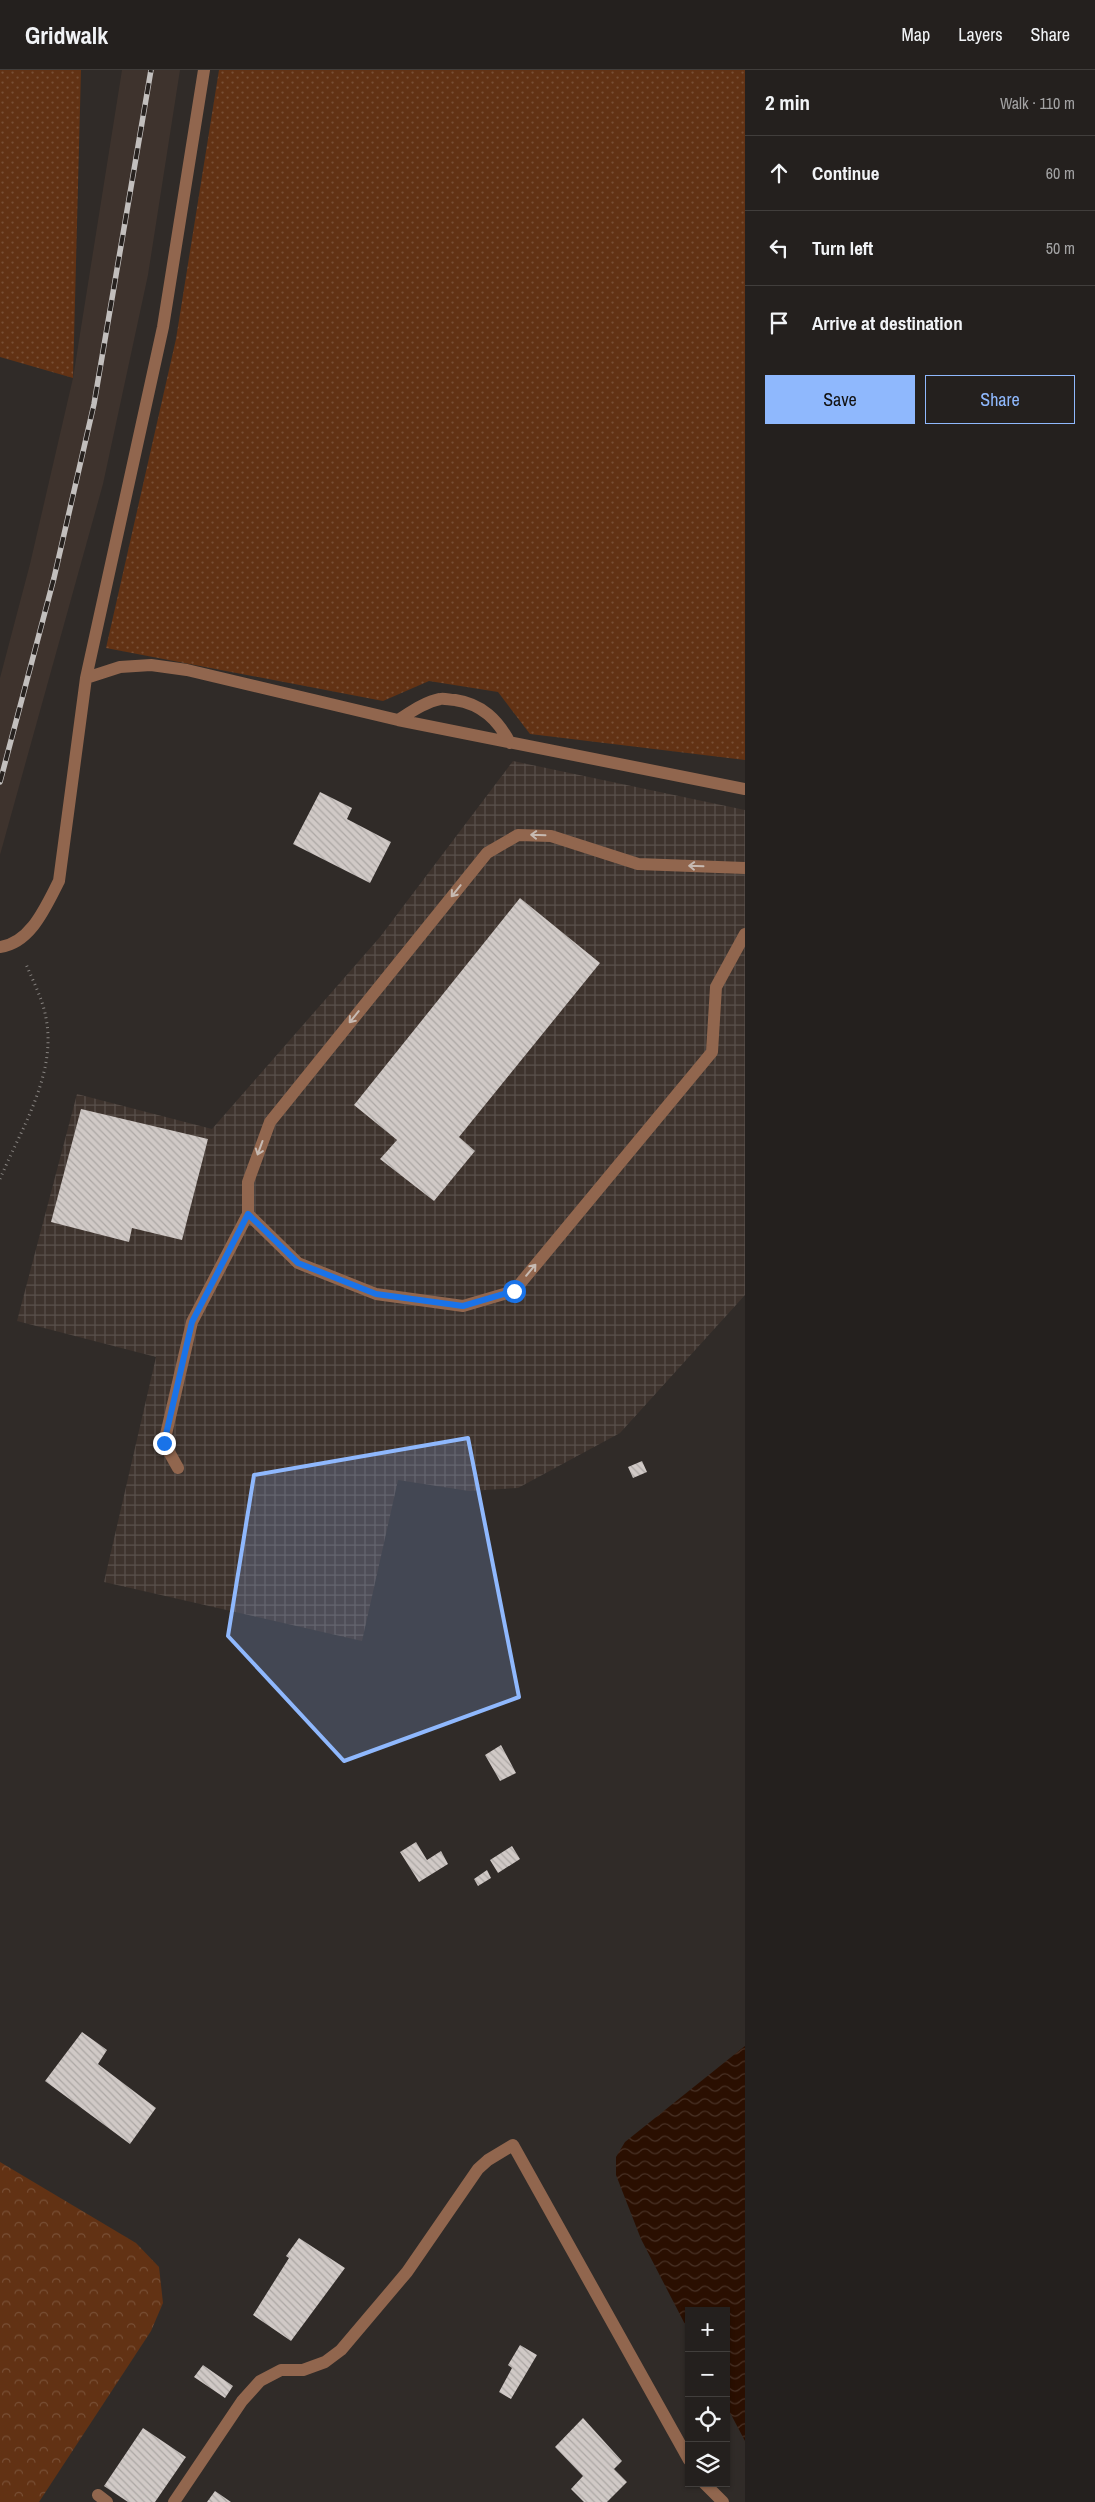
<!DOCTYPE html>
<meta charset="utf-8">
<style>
:root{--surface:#24201e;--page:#302d2b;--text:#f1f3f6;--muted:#a3a3a4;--line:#413e3c;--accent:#8fb8fd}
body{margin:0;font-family:"Archivo Narrow",sans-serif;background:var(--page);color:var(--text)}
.controls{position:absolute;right:15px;bottom:15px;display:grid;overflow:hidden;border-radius:0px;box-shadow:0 1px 4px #0004}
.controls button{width:45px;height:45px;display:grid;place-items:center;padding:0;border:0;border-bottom:1px solid var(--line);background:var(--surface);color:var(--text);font:25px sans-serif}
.stop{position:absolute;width:15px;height:15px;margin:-11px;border:4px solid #1a73e8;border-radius:50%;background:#fff}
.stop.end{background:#1a73e8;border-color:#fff;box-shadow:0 1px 5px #0008}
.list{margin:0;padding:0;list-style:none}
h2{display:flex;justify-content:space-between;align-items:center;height:65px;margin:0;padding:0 20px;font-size:21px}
h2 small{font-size:16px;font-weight:400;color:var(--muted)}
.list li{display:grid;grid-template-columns:32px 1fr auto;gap:15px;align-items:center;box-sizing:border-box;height:75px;padding:0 20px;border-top:1px solid var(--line)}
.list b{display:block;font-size:19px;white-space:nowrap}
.list em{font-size:16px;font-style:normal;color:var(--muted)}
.actions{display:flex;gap:10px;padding:15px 20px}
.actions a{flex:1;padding:11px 0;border:1px solid var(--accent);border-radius:0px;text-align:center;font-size:18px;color:var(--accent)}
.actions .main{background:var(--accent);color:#111}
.icon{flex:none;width:28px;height:28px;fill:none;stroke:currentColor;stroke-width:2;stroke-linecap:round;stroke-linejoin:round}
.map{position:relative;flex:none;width:745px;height:2432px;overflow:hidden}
header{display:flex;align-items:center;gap:30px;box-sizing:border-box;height:70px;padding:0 25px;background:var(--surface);border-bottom:1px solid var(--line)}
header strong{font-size:24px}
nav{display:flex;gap:28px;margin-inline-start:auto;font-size:18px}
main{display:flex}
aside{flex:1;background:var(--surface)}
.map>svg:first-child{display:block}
</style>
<header>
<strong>Gridwalk</strong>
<nav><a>Map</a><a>Layers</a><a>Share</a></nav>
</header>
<main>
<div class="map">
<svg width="745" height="2432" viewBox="0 0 745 2432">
<defs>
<pattern id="industrial-grid" width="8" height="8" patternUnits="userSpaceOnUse" patternTransform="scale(1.25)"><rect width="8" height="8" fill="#3e332d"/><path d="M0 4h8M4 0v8" fill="none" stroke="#59504b"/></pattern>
<pattern id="grass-dots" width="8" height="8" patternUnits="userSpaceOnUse" patternTransform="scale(1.25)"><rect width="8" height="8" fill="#623214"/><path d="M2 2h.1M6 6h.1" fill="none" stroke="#784f35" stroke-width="1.8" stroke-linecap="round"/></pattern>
<pattern id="forest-crowns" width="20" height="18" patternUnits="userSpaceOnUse" patternTransform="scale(1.25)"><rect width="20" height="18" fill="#623214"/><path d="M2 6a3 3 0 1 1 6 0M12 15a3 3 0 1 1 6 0" fill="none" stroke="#784f35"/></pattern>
<pattern id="water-waves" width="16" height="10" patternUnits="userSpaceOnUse" patternTransform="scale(1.25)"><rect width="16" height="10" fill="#2a0f01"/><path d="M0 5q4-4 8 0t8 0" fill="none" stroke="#483125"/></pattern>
<pattern id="building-back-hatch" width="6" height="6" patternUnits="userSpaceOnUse" patternTransform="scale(1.25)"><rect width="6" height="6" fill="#d0c9c6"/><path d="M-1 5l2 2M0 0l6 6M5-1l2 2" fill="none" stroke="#aca7a4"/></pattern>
</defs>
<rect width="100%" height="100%" fill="#302b28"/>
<path fill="#3e332d" d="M122,0h58l-32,205 -45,209 -103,371v-177l30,-114 43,-186z"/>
<path fill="url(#industrial-grid)" d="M513,691l232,49v485l-125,138 -102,55 -49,3 -71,-11 -36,161 -258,-59 52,-225 -139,-36 60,-227 135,35 168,-192z"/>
<path fill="url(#grass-dots)" d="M0,0h81l-8,308 -73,-21z
M219,0h526v690l-215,-26 -32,-42 -69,-11 -46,20 -277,-53 70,-309z"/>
<path fill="url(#forest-crowns)" d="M0,2092l136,81 23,24 4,36 -12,28 -112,171h-39z"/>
<path fill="url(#water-waves)" d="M745,1976v395l-19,-36v-94h-37v21l-48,-93 -25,-64v-18l9,-15z"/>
<path fill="url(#building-back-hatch)" d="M320,722l32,16 -5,11 44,23 -21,41 -77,-39z
M520,828l80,65 -141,174 16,14 -41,50 -54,-42 17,-19 -43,-35z
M81,1039l127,30 -26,101 -50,-12 -3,14 -78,-20z
M642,1391l5,11 -14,6 -5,-11z
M501,1675l15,28 -16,8 -15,-26z
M416,1772l11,18 14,-9 7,13 -29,18 -19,-30z
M512,1776l8,13 -22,14 -8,-13z
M487,1800l4,8 -13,8 -4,-7z
M82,1962l25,18 -9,14 58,44 -26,36 -85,-63z
M299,2168l46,30 -54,73 -38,-26 36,-57 -3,-2z
M520,2275l17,10 -26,44 -12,-7 13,-24 -4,-3z
M203,2295l30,21 -8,12 -31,-21z
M583,2348l39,43 -8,8 13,13 -20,20h-23l-13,-13 12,-13 -28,-29z
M143,2358l43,29 -31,45h-27l-24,-16z
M215,2421l16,11h-24z"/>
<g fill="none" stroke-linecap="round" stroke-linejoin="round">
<path stroke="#888481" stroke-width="3" stroke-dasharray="1 4" stroke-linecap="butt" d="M0,1109c21,-50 57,-105 46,-161 -3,-18 -13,-37 -20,-54"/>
<path stroke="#91664e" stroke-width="12" d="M86,608l77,-351 41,-257
M398,650c13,-8 27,-18 42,-21 4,-1 10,1 15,1 27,4 43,20 55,43
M745,798l-107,-4 -87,-28 -33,-1 -31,18 -217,269 -22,60v32l50,49 78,31 87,12 51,-15 198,-239 4,-65 29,-53
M0,877c31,-4 46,-41 59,-66l27,-203 34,-11 31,-2 36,5 211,50 347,69
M178,1398l-14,-25 28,-121 56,-108
M704,2413l19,19
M98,2425l9,7
M174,2432l68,-101 18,-20 21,-11h22l22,-8 16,-12 66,-78 71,-103 10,-9 25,-15 176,315"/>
<defs>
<path id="rail" d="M0,712l54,-204 40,-174 57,-334"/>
</defs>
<use href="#rail" stroke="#c2bfbd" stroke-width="5.5"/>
<use href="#rail" stroke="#27221f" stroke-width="4" stroke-dasharray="11" stroke-linecap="butt"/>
</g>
<defs><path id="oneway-shaft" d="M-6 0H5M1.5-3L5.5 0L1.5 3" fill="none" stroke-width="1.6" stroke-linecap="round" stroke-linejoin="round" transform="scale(1.25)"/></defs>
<g stroke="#c7bab2">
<use href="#oneway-shaft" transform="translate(538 765) rotate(-178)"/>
<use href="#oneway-shaft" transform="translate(696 796) rotate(-178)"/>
<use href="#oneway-shaft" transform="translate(456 821) rotate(129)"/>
<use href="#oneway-shaft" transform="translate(354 947) rotate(129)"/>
<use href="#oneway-shaft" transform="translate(260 1078) rotate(110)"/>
<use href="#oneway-shaft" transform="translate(531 1200) rotate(-50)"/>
</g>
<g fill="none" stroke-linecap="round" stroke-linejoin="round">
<path stroke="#1a73e8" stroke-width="6" d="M164,1373l28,-121 56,-108 50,49 78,31 87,12 51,-15"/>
</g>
<path fill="#8fb8fd" fill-opacity="0.2" stroke="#8fb8fd" stroke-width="4" stroke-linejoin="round" d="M468,1368l51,259 -175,64 -116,-125 26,-161z"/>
</svg>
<div class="controls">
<button>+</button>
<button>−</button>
<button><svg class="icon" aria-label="locate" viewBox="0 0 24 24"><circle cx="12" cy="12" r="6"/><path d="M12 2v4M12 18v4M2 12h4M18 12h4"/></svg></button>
<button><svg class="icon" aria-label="layers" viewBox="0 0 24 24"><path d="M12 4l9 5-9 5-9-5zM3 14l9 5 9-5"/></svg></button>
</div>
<div class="stop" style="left:514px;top:1221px"></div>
<div class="stop end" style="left:164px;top:1373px"></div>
</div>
<aside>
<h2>2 min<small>Walk · 110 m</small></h2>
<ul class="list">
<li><svg class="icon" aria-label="ahead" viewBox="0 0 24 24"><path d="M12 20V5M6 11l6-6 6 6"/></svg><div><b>Continue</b></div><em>60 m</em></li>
<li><svg class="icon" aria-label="left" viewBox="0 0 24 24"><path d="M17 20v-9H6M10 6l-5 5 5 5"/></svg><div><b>Turn left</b></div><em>50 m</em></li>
<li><svg class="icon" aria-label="arrive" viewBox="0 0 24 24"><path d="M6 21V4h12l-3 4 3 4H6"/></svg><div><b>Arrive at destination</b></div></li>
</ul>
<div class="actions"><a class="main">Save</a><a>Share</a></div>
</aside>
</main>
